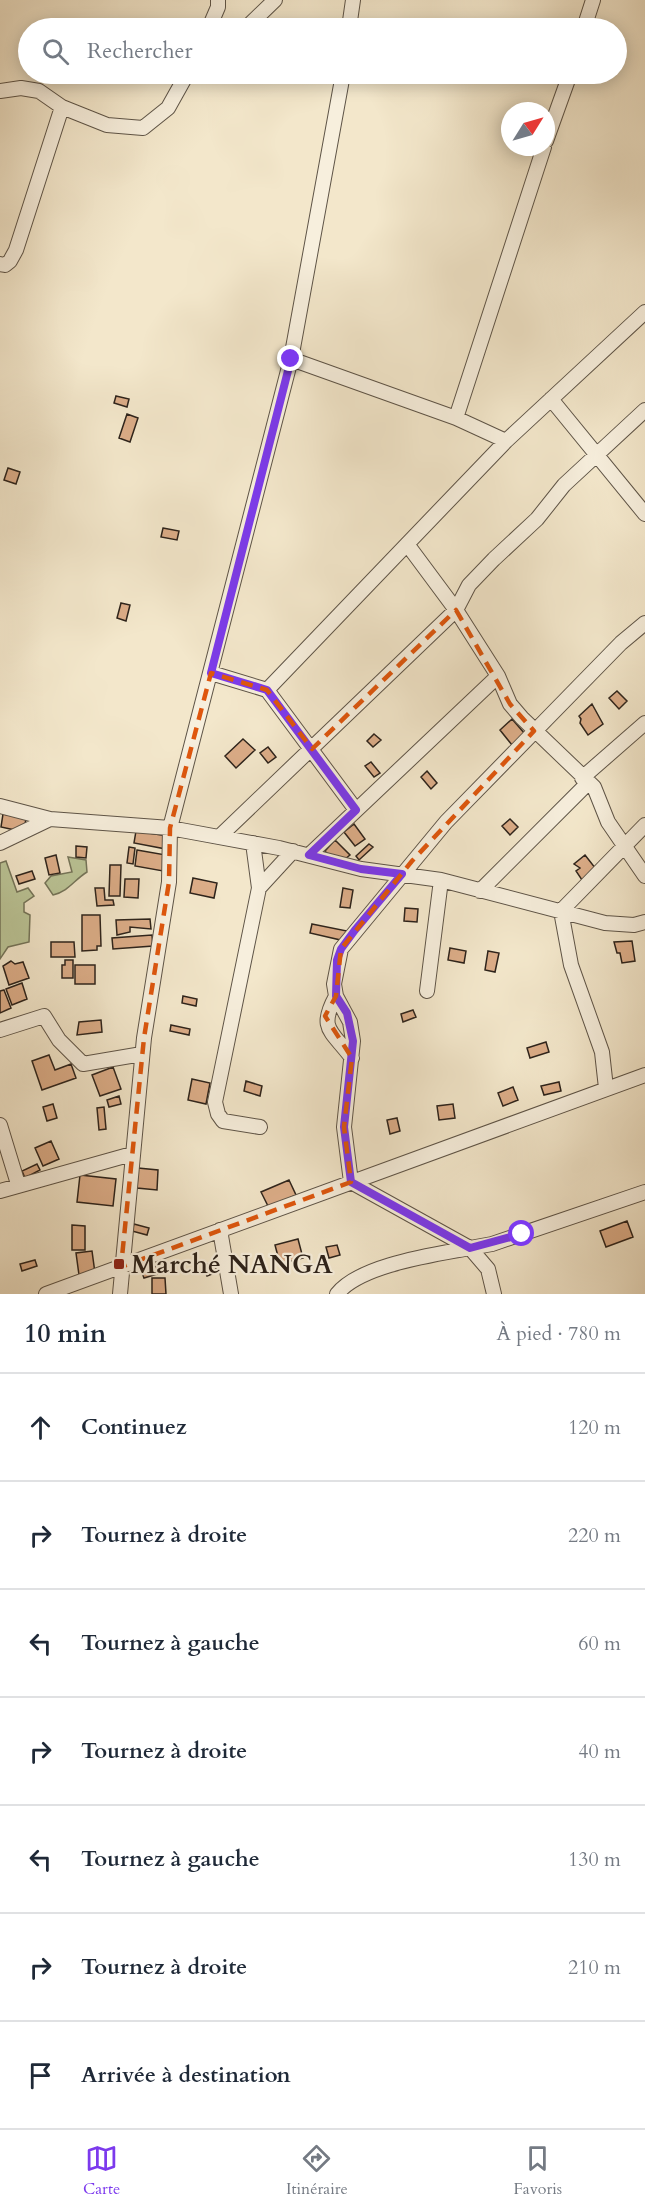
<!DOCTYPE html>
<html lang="fr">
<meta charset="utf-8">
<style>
:root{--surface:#fff;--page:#f2f2f3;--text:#1f2937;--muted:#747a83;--line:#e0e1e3;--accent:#7c3aed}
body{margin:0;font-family:Cardo,serif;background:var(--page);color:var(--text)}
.compass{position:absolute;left:501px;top:102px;width:54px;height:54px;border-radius:50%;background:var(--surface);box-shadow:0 3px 15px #0003;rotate:53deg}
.stop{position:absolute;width:18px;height:18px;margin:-14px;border:4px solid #7c3aed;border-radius:50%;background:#fff}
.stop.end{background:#7c3aed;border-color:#fff;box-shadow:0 2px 6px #0008}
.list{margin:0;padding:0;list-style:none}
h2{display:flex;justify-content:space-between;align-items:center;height:78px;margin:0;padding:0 24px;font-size:26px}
h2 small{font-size:20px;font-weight:400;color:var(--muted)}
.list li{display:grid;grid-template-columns:39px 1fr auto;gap:18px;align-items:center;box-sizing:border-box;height:108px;padding:0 24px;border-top:2px solid var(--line)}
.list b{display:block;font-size:22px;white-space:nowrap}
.list em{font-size:20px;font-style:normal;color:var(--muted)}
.icon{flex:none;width:33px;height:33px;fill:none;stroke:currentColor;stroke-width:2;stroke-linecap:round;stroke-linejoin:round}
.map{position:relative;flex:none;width:645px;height:1294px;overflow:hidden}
.search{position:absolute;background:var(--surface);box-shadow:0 3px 15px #0003;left:18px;right:18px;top:18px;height:66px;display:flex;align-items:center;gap:15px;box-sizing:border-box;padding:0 21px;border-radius:33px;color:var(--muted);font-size:22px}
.sheet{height:834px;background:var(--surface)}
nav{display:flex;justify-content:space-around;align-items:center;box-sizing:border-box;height:84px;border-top:2px solid var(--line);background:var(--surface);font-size:16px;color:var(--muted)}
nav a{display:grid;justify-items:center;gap:3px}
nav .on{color:var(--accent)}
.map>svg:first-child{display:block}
</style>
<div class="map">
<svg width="645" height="1294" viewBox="0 0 645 1294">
<rect width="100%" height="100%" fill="#f3e7cb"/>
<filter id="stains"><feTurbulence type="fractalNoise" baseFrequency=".00333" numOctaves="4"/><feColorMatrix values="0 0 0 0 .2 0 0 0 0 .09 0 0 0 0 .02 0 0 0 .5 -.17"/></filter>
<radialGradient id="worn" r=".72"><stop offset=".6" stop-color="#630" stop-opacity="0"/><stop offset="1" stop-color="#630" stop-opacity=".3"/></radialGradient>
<path fill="#bbc597" stroke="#747459" stroke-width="1.5" d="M68,857l18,3 1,12c-13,8 -18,19 -34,23l-8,-12 6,-7 21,-4z
M6,861l11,31 11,-4 6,8 -10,7v9l6,3 -1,27 -21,5 -8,12v-96z"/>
<path fill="#dcad88" stroke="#2d231b" stroke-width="1.5" d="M116,396l13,3 -2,8 -13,-4z
M127,414l11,4 -8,24 -11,-4z
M8,468l12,4 -4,12 -12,-4z
M163,528l16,3 -2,9 -16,-3z
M121,603l9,2 -4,16 -9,-3z
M617,691l10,10 -8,8 -10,-11z
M592,704l11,20 -15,11 -8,-12 1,-4 -2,-3z
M512,719l13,15 -13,11 -12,-15z
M374,734l7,6 -8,7 -6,-6z
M243,739l12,11 -19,18 -11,-12z
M268,747l8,10 -8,6 -8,-10z
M371,762l9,11 -6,4 -9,-11z
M427,771l10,12 -6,6 -10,-12z
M3,814l23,4 -2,14 -23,-5z
M510,819l8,8 -8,8 -8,-9z
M354,824l11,15 -10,7 -11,-14z
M136,831l32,5 -2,13 -32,-6z
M335,840l15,15 -5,4 -15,-2 -5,-6z
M369,844l4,3 -14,13 -3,-4z
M76,846l11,1 -1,11 -10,-1z
M129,847l6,1 -2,16 -6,-1z
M137,850l29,5 -3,16 -28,-5z
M56,855l4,18 -11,2 -4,-17z
M585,855l11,14 -14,11 -6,-9 4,-3 -6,-4z
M110,865h11l-1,31h-11z
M32,871l3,8 -16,5 -3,-8z
M193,878l24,5 -3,15 -24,-5z
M125,879h14l-1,19 -14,-1z
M95,888h9l1,12h8l1,5 -17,1z
M343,888l10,2 -3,18 -10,-1z
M405,908l13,1 -1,13 -13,-1z
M82,915h18l1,31h-4v4l-15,1z
M150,919l1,10 -21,-2v5l-13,3 -1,-15z
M312,924l35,7 -2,10 -35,-8z
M152,935l1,11 -40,3 -1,-11z
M632,941l3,20 -13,2 -2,-10h-3l-3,-11z
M51,942h23l1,15h-24z
M450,948l16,3 -2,12 -16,-3z
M488,951l11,2 -4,19 -10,-2z
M65,960h8v18h-11v-13h3z
M11,961l4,3 8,-2 6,16 -20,7 -6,-19z
M75,965h20v19h-20z
M22,983l5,16 -15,6 -6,-16z
M4,990l7,18 -11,5v-22z
M183,996l14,3 -1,7 -14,-3z
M413,1010l3,7 -13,5 -2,-8z
M101,1020l1,12 -25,3 2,-13z
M171,1025l19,4 -1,6 -19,-4z
M546,1042l3,10 -19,6 -3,-10z
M49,1055l6,15 16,-6 5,14 -34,12 -10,-29z
M113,1067l8,22 -21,7 -8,-21z
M192,1079l18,4 -4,21 -18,-4z
M246,1081l16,5 -2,10 -16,-5z
M559,1082l2,9 -17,4 -3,-9z
M513,1087l5,13 -15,6 -5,-13z
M119,1096l2,8 -12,3 -2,-7z
M53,1104l4,14 -10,3 -4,-14z
M453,1104l2,14 -16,2 -2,-14z
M104,1107l2,22 -7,1 -2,-22z
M397,1118l3,13 -10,3 -3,-14z
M51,1141l8,18 -16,7 -8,-18z
M37,1164l3,6 -15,8 -3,-7z
M138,1168l20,2 -1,20 -20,-2z
M80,1175l36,4 -3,27 -36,-4z
M289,1180l7,15 -27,13 -8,-16z
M627,1221l6,16 -27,10 -6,-16z
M134,1224l15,4 -2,7 -15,-4z
M72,1225l13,1v24h-13z
M298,1239l5,19 -23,6 -5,-19z
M337,1245l3,10 -11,3 -3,-11z
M92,1251l3,22 -16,2 -3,-22z
M35,1260l2,6 -15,5 -2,-7z
M214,1262l3,10 -10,4 -4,-10z
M162,1265l2,7 -20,6 -3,-8z
M152,1278h13l1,16h-14z"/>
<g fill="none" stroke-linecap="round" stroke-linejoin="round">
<defs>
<path id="minor" d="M209,28l9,-21v-7
M246,28l29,-28
M349,28l4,-28
M584,28l9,-28
M0,91l21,-3 18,3 23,16 45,18 36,3 25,-20 19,-34
M546,141l24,-67
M0,264l5,1 5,-4 6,-11 46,-143
M291,359l165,59 88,-271
M551,399l94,115
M456,418l50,23
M407,544l49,66 42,66 12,28 12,14 72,69 14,35 37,54
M645,623l-24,20 -175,179 -105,127 -7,35 2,12 14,26 3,19 -9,86 7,55 119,66 22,-4 153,-52
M211,673l56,17 89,120
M267,690l239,-249 139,-129
M582,778l63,-55
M0,806l50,13 120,9 109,20 82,21 80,11 164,43 29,2 11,-3
M219,837l237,-227 13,-25 25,-26 43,-40 27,-34 81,-75
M0,843l50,-24
M253,843l6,45 -44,214 3,12 5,7 37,6
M309,855l189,-179
M259,888l34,-37
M480,891l108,-108
M427,991l14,-111
M336,996c-18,33 -5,34 16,62
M0,1030l44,-14 15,24 24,24 59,-10
M606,1088l-4,-36 -31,-87 -10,-54 84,-86
M0,1125l18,59
M0,1191l132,-37
M220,1230l11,64
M46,1294l599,-219
M120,1294l24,-256 25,-156 1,-54 121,-469 52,-285
M337,1294c23,-29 96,-39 133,-46l18,21 6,25"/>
</defs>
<use href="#minor" stroke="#5e5447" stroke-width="16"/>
<use href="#minor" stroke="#f7efdd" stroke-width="14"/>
</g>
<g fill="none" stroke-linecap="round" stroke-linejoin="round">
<path stroke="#7c3aed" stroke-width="8" d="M291,359l-80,314 56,17 89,120 -47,45 52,14 41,5 -47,56 -14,19 -4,11 -1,36 11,17 6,28 -9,86 7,55 119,66 52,-14"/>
</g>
<path fill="none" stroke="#df560d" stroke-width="4.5" stroke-dasharray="12 8" stroke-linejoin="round" d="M456,610l54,94 24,27 -122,130 -71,88 -5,47 -11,20 27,42 -8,69 7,55 -230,85 23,-229 25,-156 1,-54 41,-155 56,17 45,59z"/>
<rect fill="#8f2418" stroke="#f7efdd" stroke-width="2" x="113" y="1258" width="12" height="12" rx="3"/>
<g text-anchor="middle" stroke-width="4.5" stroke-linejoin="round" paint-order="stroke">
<g font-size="26" font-weight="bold" fill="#2d231b" stroke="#f7efdd" text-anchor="start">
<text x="131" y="1273">Marché NANGA</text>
</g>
</g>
<rect width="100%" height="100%" filter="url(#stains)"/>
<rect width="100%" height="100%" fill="url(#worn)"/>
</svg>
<svg class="compass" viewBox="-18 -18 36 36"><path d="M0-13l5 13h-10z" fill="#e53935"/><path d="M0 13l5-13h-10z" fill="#747a83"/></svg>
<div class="stop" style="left:522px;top:1234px"></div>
<div class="stop end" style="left:291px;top:359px"></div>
<div class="search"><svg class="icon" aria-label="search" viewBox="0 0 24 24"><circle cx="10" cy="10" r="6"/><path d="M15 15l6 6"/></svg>Rechercher</div>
</div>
<section class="sheet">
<h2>10 min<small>À pied · 780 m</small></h2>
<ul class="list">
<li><svg class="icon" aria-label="ahead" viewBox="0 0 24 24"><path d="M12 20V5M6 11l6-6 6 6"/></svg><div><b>Continuez</b></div><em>120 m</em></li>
<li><svg class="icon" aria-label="right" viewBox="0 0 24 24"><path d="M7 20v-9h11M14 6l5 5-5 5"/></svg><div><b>Tournez à droite</b></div><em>220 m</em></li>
<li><svg class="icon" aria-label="left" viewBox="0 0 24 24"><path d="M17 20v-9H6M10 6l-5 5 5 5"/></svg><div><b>Tournez à gauche</b></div><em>60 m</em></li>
<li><svg class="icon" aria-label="right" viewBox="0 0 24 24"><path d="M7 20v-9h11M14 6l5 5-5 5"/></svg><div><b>Tournez à droite</b></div><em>40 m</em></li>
<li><svg class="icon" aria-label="left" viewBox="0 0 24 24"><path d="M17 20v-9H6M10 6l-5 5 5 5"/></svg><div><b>Tournez à gauche</b></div><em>130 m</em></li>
<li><svg class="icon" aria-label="right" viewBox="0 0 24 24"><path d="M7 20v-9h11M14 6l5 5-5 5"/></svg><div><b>Tournez à droite</b></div><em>210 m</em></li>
<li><svg class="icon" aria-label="arrive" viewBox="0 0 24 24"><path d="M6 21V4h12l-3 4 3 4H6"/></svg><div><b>Arrivée à destination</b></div></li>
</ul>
</section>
<nav>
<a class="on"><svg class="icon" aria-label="map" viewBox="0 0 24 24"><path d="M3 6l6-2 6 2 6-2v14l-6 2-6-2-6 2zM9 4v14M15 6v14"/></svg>Carte</a>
<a><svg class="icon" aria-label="directions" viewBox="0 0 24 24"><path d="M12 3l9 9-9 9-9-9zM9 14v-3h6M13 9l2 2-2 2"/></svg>Itinéraire</a>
<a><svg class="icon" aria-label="saved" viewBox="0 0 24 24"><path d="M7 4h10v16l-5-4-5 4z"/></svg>Favoris</a>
</nav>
